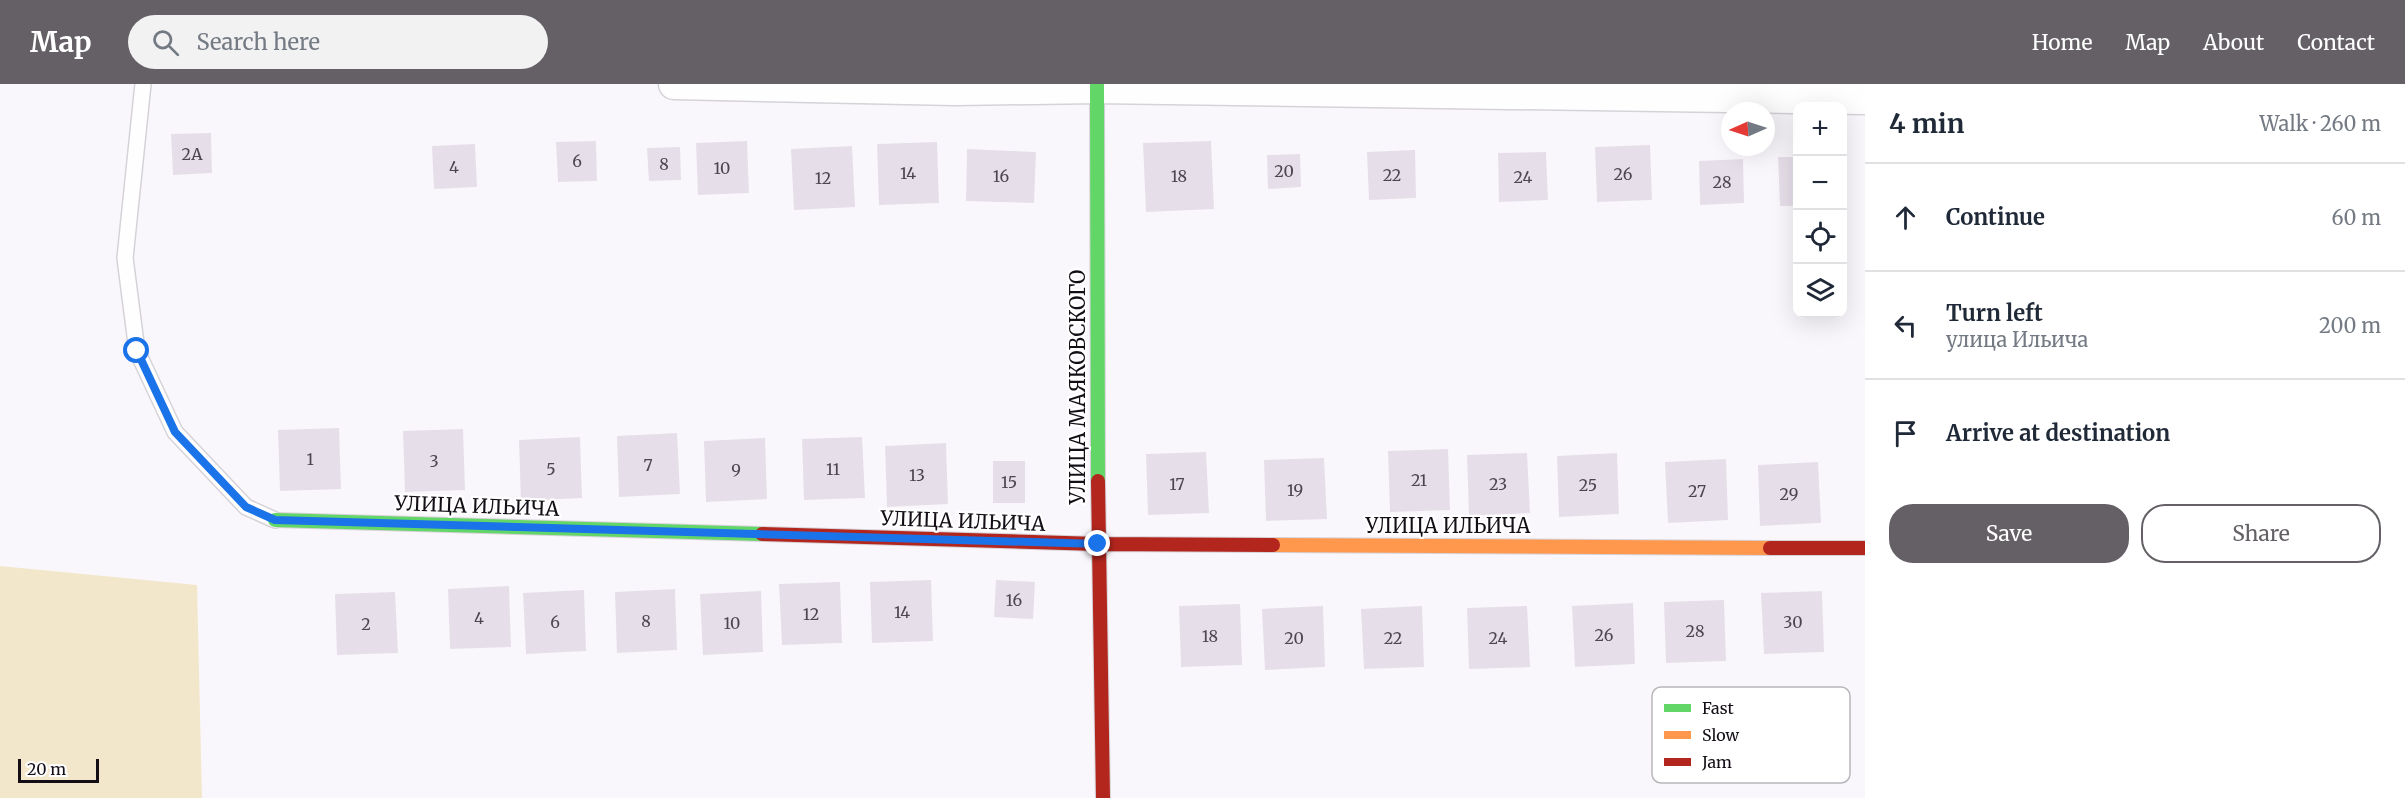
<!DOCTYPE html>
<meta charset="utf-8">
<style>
:root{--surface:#fff;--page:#f2f2f3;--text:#1f2937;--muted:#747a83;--line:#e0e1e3;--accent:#646066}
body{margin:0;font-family:Merriweather,serif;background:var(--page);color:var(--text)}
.controls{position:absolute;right:18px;top:18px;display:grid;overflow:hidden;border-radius:12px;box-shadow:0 6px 24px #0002}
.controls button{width:54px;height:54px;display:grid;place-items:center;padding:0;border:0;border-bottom:2px solid var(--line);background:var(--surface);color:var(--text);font:30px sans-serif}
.compass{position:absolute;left:1721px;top:18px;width:54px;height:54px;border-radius:50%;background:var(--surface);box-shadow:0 6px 24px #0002;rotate:267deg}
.scale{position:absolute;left:18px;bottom:15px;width:81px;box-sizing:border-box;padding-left:6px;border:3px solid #140f16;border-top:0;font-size:16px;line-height:21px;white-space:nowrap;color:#140f16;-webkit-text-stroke:4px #fff;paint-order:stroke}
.stop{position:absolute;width:18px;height:18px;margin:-14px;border:4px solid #1a73e8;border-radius:50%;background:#fff}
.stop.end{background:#1a73e8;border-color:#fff;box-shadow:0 2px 6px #0008}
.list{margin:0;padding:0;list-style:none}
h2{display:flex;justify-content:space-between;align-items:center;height:78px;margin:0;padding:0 24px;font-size:26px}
h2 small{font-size:20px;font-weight:400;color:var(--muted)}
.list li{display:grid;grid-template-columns:39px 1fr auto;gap:18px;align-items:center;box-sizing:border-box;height:108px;padding:0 24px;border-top:2px solid var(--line)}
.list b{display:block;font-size:22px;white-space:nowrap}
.list p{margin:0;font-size:20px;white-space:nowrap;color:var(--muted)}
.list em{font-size:20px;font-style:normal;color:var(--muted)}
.actions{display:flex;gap:12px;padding:18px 24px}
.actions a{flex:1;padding:14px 0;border:2px solid var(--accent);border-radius:24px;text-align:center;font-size:21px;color:var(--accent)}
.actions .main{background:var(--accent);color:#fff}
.icon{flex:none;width:33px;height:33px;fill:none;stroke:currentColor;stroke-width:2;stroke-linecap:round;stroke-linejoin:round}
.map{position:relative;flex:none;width:1865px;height:714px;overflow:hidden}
header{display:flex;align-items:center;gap:36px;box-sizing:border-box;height:84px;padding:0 30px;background:var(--accent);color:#fff}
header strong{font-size:28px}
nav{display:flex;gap:33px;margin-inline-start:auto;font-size:21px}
.search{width:420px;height:54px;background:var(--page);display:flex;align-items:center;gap:15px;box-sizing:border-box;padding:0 21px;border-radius:33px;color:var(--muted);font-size:22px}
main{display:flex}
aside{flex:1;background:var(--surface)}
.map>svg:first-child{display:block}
</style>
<header>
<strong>Map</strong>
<div class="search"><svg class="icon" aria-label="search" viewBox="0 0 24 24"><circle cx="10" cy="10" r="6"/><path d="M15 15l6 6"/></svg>Search here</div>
<nav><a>Home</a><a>Map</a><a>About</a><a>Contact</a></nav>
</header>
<main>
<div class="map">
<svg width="1865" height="714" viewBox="0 0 1865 714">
<rect width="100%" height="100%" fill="#faf7fc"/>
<path fill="#f2e7cb" d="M0,482l197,19 5,213h-202z"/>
<path fill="#e6dfe9" d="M211,49l1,40 -39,2 -2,-41z
M596,57l1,40 -39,1 -2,-40z
M747,57l2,52 -51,2 -2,-52z
M1211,57l3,68 -68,3 -3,-69z
M937,58l2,61 -60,2 -2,-61z
M475,60l2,43 -43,2 -2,-43z
M1650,61l2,55 -55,2 -2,-55z
M852,62l3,61 -61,3 -3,-61z
M680,63l1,33 -32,1 -2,-33z
M967,65l69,3 -2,51 -68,-2z
M1415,66l1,48 -47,2 -2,-48z
M1546,68l2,48 -49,2 -1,-49z
M1300,70l1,33 -33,2 -1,-34z
M1778,73h20v49h-18z
M1743,75l1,44 -44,2 -1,-44z
M339,344l2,61 -61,2 -2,-61z
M463,345l2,61 -60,2 -2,-61z
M677,349l3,61 -61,3 -2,-61z
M580,353l2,61 -61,3 -2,-61z
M862,353l3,61 -61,2 -2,-61z
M765,354l2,61 -61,3 -2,-61z
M946,359l2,61 -61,3 -2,-61z
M1448,365l2,61 -60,2 -2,-61z
M1206,368l3,61 -61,2 -2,-61z
M1527,369l3,60 -61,3 -2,-61z
M1617,369l2,61 -60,3 -2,-61z
M1324,374l3,61 -61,2 -2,-61z
M1726,375l2,61 -60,3 -3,-61z
M993,377h32v42h-32z
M1818,378l3,61 -61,3 -2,-61z
M931,496l2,61 -61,2 -2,-61z
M996,496l39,2 -2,37 -39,-2z
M840,498l2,61 -60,2 -3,-61z
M509,502l2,61 -61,2 -2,-60z
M675,505l2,61 -60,3 -2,-61z
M584,506l2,61 -60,3 -3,-61z
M761,507l2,61 -60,3 -3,-61z
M1822,507l2,61 -60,2 -3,-61z
M395,508l3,61 -61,2 -2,-61z
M1724,516l2,61 -60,2 -2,-61z
M1633,519l2,61 -60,3 -3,-61z
M1240,520l2,61 -61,2 -2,-61z
M1323,522l2,61 -60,3 -3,-61z
M1422,522l2,61 -60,2 -3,-60z
M1527,522l3,61 -61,2 -2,-61z"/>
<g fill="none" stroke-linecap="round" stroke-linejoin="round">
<defs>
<path id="lane" d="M143,0l-18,174 12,93 38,81 71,75 29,13"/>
<path id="street" d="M674,0l281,6 142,-2 768,11"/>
<path id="fast" d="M1097,0l1,397
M275,436l487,14"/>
<path id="slow" d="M1273,461l497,3"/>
<path id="jam" d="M1098,397l5,317
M762,450l336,10 175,1
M1770,464h95"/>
</defs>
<use href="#lane" stroke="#d6d3d8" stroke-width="18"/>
<use href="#street" stroke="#d6d3d8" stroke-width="33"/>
<use href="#fast" stroke="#d6d3d8" stroke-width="16"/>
<use href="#slow" stroke="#d6d3d8" stroke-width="16"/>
<use href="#jam" stroke="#d6d3d8" stroke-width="16"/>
<use href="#lane" stroke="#fefeff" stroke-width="15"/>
<use href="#street" stroke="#fefeff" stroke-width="30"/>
<use href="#fast" stroke="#63d668" stroke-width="14"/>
<use href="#slow" stroke="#ff974d" stroke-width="14"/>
<use href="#jam" stroke="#b3261e" stroke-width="14"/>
</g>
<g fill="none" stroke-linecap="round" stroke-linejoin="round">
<path stroke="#1a73e8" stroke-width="8" d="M137,267l38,81 71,75 29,13 823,24"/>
</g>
<g text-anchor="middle" stroke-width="4.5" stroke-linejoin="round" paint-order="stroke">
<g font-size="16" fill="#4c464e">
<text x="192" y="76">2А</text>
<text x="577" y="83">6</text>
<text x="664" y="86">8</text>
<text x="454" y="89">4</text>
<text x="722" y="90">10</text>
<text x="1284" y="93">20</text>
<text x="908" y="95">14</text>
<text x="1623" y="96">26</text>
<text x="1392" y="97">22</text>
<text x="1001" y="98">16</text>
<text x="1179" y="98">18</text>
<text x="1523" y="99">24</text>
<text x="823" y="100">12</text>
<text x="1722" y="104">28</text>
<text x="310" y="381">1</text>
<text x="434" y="383">3</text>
<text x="648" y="387">7</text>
<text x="551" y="391">5</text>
<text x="833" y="391">11</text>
<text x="736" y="392">9</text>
<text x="917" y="397">13</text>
<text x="1419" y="402">21</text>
<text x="1009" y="404">15</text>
<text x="1177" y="406">17</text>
<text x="1498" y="406">23</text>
<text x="1588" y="407">25</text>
<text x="1295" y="412">19</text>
<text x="1697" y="413">27</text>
<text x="1789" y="416">29</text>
<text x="1014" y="522">16</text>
<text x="902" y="534">14</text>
<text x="811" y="536">12</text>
<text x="479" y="540">4</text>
<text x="646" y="543">8</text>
<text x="555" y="544">6</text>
<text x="1793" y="544">30</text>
<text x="732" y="545">10</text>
<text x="366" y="546">2</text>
<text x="1695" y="553">28</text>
<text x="1604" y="557">26</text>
<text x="1210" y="558">18</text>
<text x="1294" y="560">20</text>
<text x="1393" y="560">22</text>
<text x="1498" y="560">24</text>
</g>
<g font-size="20" fill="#140f16" stroke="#fff">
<text transform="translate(1078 303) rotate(-90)" y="7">УЛИЦА МАЯКОВСКОГО</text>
<text transform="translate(477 422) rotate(2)" y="7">УЛИЦА ИЛЬИЧА</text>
<text transform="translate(963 437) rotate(2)" y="7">УЛИЦА ИЛЬИЧА</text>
<text x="1448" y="449">УЛИЦА ИЛЬИЧА</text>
</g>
</g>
<rect x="1652" y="603" width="198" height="96" rx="9" fill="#fff" stroke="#b8b7b9" stroke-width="1.5"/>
<rect x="1664" y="620" width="27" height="8" fill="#63d668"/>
<rect x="1664" y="647" width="27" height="8" fill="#ff974d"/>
<rect x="1664" y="674" width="27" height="8" fill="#b3261e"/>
<g font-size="16" fill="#140f16">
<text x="1702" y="630">Fast</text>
<text x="1702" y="657">Slow</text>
<text x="1702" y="684">Jam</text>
</g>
</svg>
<div class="controls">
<button>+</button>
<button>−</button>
<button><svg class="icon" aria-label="locate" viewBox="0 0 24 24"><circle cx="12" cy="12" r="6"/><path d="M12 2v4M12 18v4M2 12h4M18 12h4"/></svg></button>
<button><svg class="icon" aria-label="layers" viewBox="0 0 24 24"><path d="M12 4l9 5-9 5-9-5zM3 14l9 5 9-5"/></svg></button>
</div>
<svg class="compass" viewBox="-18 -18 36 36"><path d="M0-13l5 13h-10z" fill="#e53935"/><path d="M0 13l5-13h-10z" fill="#747a83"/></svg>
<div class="scale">20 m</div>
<div class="stop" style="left:137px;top:267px"></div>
<div class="stop end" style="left:1098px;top:460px"></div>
</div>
<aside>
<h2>4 min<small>Walk · 260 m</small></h2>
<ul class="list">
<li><svg class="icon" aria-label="ahead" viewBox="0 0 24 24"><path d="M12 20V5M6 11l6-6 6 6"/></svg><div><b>Continue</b></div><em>60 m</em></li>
<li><svg class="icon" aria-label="left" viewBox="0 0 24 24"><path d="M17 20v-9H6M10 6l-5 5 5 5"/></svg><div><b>Turn left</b><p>улица Ильича</p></div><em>200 m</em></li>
<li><svg class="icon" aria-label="arrive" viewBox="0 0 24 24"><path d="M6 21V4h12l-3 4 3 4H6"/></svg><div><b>Arrive at destination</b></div></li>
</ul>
<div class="actions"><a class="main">Save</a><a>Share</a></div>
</aside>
</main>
